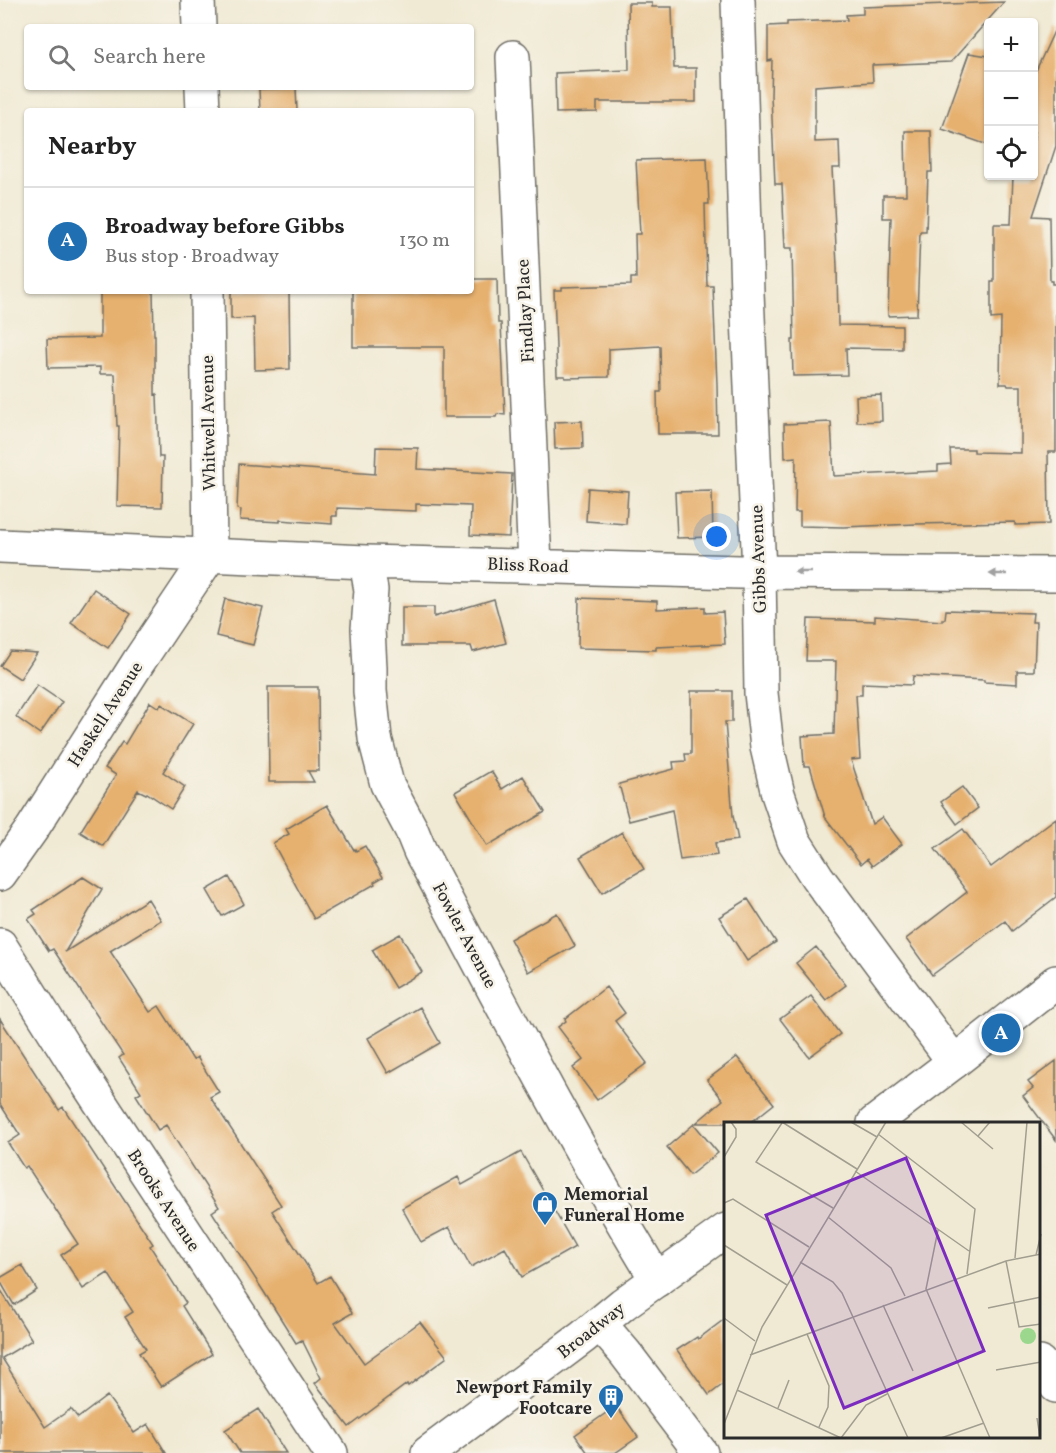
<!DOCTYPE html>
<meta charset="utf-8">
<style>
:root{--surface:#fff;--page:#f2f2f2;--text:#222;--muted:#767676;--line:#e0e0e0;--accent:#1f6fb2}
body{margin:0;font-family:Vollkorn,serif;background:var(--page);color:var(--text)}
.controls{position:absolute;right:18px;top:18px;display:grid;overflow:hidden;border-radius:6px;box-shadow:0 2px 4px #0004}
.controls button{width:54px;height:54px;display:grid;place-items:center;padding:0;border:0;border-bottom:2px solid var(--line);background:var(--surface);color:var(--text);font:30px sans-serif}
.you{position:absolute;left:717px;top:537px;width:21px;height:21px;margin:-15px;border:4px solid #fff;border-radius:50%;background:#1a73e8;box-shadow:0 0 0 9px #1a73e833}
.badge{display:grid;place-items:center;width:39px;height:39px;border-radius:50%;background:var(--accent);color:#fff;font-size:20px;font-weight:700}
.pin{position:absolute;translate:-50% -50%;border:3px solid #fff;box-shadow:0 2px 6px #0006}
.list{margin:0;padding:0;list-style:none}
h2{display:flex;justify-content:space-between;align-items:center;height:78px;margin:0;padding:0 24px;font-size:26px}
h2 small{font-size:20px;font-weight:400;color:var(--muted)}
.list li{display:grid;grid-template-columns:39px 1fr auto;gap:18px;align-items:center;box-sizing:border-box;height:108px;padding:0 24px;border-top:2px solid var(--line)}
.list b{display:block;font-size:22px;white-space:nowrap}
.list p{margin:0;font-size:20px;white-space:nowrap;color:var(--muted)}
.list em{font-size:20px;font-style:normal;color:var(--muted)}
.icon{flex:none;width:33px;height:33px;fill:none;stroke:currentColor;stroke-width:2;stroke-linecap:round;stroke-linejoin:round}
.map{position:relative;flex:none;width:1056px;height:1453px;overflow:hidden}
.search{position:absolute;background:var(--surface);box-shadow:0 2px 4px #0004;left:24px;top:24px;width:450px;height:66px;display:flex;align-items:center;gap:15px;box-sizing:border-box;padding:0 21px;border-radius:6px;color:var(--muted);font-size:22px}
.panel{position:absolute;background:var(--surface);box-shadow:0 2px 4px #0004;left:24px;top:108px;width:450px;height:186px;border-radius:6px}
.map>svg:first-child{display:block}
</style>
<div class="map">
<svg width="1056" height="1453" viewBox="0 0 1056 1453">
<rect width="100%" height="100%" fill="#f7f3e8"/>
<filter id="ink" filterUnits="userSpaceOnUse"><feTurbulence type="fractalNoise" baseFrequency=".0167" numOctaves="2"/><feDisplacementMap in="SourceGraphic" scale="12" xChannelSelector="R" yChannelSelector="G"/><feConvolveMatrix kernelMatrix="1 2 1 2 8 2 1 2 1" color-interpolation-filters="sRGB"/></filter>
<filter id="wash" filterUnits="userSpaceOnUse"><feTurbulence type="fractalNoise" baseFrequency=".008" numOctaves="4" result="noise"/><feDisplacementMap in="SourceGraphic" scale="24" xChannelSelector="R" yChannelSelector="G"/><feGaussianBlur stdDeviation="1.35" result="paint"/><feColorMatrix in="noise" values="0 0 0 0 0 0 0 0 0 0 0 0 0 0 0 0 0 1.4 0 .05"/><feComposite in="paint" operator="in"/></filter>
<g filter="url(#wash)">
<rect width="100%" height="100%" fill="#f0ead4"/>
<g id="blocks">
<path fill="#e6b06e" d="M1004,2l-53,60 -79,3 1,17 -58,4v56l24,-1 1,27h-8l5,98 1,59 64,1v23l-56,-1 1,27 -54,1 -1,-36h2l-2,-92h-7l-3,-64h-7l-4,-88 1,-36 -4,1v-35l19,-1v-3l60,-2 -1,-5 17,-1v-7z
M628,3h24v4h20l2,61h22v34h-99v10l-41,1 -1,-40 74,-3z
M1056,27v119l-23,70 16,1 1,64h2v3h4v168h-8l1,72 -34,1v-3l-99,2 -73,3 -43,-1v-14h-5l1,-55 -11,1 -1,-34 47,-2 3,54 104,-5v-6l13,-1 -1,-15h24v3l47,1v-67h-13l-1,-2h-7l1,-66 -10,1v-37h3v-58h17l2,-48h21v-101z
M969,53l19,3v89l-46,-16z
M296,88l1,23h-37l-1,-22z
M905,131h26l1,41h-4l-2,60h-6l-3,83 -29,1 3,-98h-8v-23h23z
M707,158l2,46h-4l2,82h6l4,98 1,50h-60l-1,-42h4l-1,-46 -51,3v28l-44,1v-2h-8l-3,-86h8v-3l69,-2v-7h5l-1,-44h5l-4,-74z
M471,279h26l1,44h3l4,92 -8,-1 -1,3h-52v-70h-91v-56h118z
M100,291h53l1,44h1v60l2,-1 2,63h4l-1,50 -45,-1 2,-80h-2l-2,-52h-15v-7l-52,1 -1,-29 53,-1z
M231,291h58l1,78 -35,1 -1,-52 -23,1z
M881,395l1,26 -25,1 -1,-26z
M582,421l1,27 -28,1 -1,-27z
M376,447l42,1 -1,21 95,5 -3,63 -39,-2 1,-29 -55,-2v7l-79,-3v8h-5v8l-52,-4v2l-40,-2 1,-10 -4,-1 2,-45 136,10z
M588,488l40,3 -2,33 -40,-3z
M712,491l1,46 -36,1 -2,-46z
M94,589l37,25 -23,34 -37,-25z
M579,598l78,3v8l48,-2v6l18,-1 2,32 -69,3v3l-78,-2z
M225,599l38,9 -10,37 -37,-9z
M494,599l12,44 -33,9 -2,-6h-69v-39h32v10z
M946,610l87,3 -1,9h4l-2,49h-17v13l-33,-2v-2l-71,-4 -1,9 -50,-2v12h-6l4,64 -9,1 21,64 10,-7 20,27 -30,22 -5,-7 -6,5 -36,-47 -15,-51h-6l-2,-30 32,-2 2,-73h-30l2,-42 67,2v-5l67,5v-2h3z
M10,651l27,2 -17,26 -20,-13z
M37,685l25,17 -22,32 -24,-17z
M268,687h50l1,84h-11l6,11h-45z
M691,691h41v31h-7l8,94 5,24 -23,3 2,12 -37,5 -8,-50 -43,11 -10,-37 55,-15 -1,-7 13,-1 -1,-7h6z
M150,702l9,6 2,-4 32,20 -30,48 22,15 -14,22 -24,-16 -1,1 -8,-4 -35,56 -23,-14 36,-57 -11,-7 17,-26 3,2z
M491,771l11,18 21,-13 22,36 -58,34 -32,-54z
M962,787l16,21 -21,16 -16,-22z
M327,805l27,45 1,-1 1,2 9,-5 18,31 -9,5 1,2 -61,35 -41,-76 16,-9 -3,-5z
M1056,818v79l-44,34 -7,-10 -73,54 -26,-36 61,-47 -32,-43 28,-20 28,38z
M622,832l22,37 -42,24 -22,-36z
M83,877l19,12 -37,63 83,-53 13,21 -51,31 40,61 9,-6 34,54 4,-3 22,35 -9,5 71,108 -9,6 46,72 12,-7 22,37 -17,10 29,40 56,-41 27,35 -39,29 -1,-2 -58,43 -34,-44 6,-5 -19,-38 -6,3 -32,-51 -52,-80 7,-5 -53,-82 -8,5 -22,-35 5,-3 -22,-34 4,-3 -70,-106 -4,2 -21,-32 8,-5 -3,-4z
M229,877l15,27 -22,12 -15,-26z
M748,899l28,43 -29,19 -28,-44z
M557,913l18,33 -47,26 -18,-33z
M400,934l22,38 -27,16 -23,-38z
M816,947l30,38 -20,15 -30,-37z
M606,987l19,26 -10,8 32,42 -50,37 -24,-32 10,-8 -25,-33 8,-6 -1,-2z
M811,996l29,38 -31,23 -29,-38z
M420,1007l20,36 -52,30 -20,-35z
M0,1019l59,91 4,-3 90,137 -3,2 36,57 -4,3 30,48 -51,33 -22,-34 7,-4 -21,-32 8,-5 -25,-39 -25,16 -22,-34 17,-11 -51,-78 -3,2 -16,-25 12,-8 -20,-31z
M737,1057l37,47 -24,19h-54l27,-23 -16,-20z
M1056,1061v79l-33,-44 10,-8 -5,-6z
M694,1124l24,29 -28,22 -23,-28z
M521,1152l54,95 -53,30 -17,-29 -34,19 -22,-40 -28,15 -19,-34 56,-31 4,8z
M22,1265l15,25 -23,15 -14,-24v-3z
M0,1289l32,51 -30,18 43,69 26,-18 7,9 29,-22 27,37 14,-9 18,29h-166z
M726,1318v64l-17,13 -32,-45 20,-13 1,2z
M616,1406l22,31 -23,16h-27l-13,-18z
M258,1409l28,44h-46l-15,-23z"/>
</g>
</g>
<g filter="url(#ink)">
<use href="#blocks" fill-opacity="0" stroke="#706e66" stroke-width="1.5"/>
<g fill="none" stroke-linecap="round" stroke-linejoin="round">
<defs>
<path id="minor" d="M198,0l1,27
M738,0l9,293 12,279 2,121 6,54 11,47 16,47 23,36 137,185
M513,57l22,508
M202,87l1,24
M0,546l366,16 374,10 316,2
M366,562l5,28 -3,39 2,39v23l5,47 12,46 24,45 9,22c77,145 152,289 237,429
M0,874l32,-45 107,-168 71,-106 -3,-264
M0,945l74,118 257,390
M600,1324l25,29 76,100
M1040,1363l16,23"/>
<path id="major" d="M874,1123l80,-61 102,-80
M428,1453l155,-116 40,-33 103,-74"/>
</defs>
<use href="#minor" stroke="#706e66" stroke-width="36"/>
<use href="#major" stroke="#706e66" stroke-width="36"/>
<use href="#minor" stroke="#fff" stroke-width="33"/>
<use href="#major" stroke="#fff" stroke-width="33"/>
</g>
<defs><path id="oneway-solid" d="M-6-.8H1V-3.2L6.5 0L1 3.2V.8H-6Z" transform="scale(1.5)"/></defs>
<g fill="#a0a0a0">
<use href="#oneway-solid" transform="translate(803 572) rotate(-180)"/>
<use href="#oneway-solid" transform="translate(998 574) rotate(-180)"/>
</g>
</g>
<defs>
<symbol id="shop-pin" viewBox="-11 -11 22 30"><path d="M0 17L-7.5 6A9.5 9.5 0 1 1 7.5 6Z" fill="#1f6fb2" stroke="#f7f3e8"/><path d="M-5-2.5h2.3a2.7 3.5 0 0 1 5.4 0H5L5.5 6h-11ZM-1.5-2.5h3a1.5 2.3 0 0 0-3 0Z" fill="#fff"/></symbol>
<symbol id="building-pin" viewBox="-11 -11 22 30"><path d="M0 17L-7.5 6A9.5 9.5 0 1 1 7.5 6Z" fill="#1f6fb2" stroke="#f7f3e8"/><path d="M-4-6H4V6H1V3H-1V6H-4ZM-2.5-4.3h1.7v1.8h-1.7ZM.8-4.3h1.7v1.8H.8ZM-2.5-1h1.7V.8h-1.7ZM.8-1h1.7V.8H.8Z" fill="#fff"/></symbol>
</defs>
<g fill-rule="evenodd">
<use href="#shop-pin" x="530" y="1189" width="30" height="40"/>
<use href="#building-pin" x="596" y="1382" width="30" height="40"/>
</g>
<g text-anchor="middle" stroke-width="5" stroke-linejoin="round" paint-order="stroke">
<g font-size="18" fill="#2b2b2b" stroke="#f7f3e8">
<text transform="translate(525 311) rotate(-93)" y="6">Findlay Place</text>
<text transform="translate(208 423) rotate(-91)" y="6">Whitwell Avenue</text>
<text transform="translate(758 559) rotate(-92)" y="6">Gibbs Avenue</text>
<text transform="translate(528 565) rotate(2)" y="6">Bliss Road</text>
<text transform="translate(105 714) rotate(-57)" y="6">Haskell Avenue</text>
<text transform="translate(465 935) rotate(62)" y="6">Fowler Avenue</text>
<text transform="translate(164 1200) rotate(57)" y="6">Brooks Avenue</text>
<text transform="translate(591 1330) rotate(-38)" y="6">Broadway</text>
</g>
<g font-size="18" font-weight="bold" fill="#2b2b2b" stroke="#f7f3e8" text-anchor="start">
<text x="564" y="1200">Memorial<tspan x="564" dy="21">Funeral Home</tspan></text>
<text x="592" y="1393" text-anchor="end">Newport Family<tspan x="592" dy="21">Footcare</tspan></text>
</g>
</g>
<g transform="translate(724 1122)">
<rect width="316" height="316" fill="#f0ead4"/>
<path d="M296 214a8 8 0 1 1 16 0a8 8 0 1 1-16 0Z" fill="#9bd88d"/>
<path fill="none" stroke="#a19e90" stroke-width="1.5" d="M58,0l75,47M127,0l26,15M237,0l32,27M58,1l-26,39 77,46M154,12l97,75 -8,65M254,14l12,-14M0,35l12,-20v-8l-5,-7M131,49l114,80M0,81l9,-4 76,48M104,95l63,51 14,28M214,108l-12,59 64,149M0,123l63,40M312,133l5,-21M291,136l12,-136M282,139l13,66 22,-3M76,140l33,20 9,11 66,145M159,183l30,66M264,186l53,-11M0,196l31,23M83,212l22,52 -1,21 -9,20M26,233l256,-94 35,-7M272,248l45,-8M13,268l104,48M54,286l11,-28M313,296l3,20M0,302l38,-97 124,-205M117,316l25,-33 21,-11M217,316l43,-15"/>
<path fill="#7b2cbf" fill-opacity="0.15" stroke="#7b2cbf" stroke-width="3" d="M182,36l78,193 -140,57 -78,-193z"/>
<rect width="316" height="316" fill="none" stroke="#2b2b2b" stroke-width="3"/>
</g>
</svg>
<div class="controls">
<button>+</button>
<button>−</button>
<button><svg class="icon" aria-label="locate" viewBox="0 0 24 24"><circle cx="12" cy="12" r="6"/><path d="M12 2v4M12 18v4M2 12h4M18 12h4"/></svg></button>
</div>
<div class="you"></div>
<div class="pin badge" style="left:1001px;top:1033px">A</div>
<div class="search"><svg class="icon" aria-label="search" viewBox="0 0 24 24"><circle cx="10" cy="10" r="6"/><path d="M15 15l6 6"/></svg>Search here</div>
<section class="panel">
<h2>Nearby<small></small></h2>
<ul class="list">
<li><span class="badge">A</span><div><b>Broadway before Gibbs</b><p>Bus stop · Broadway</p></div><em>130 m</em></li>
</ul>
</section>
</div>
